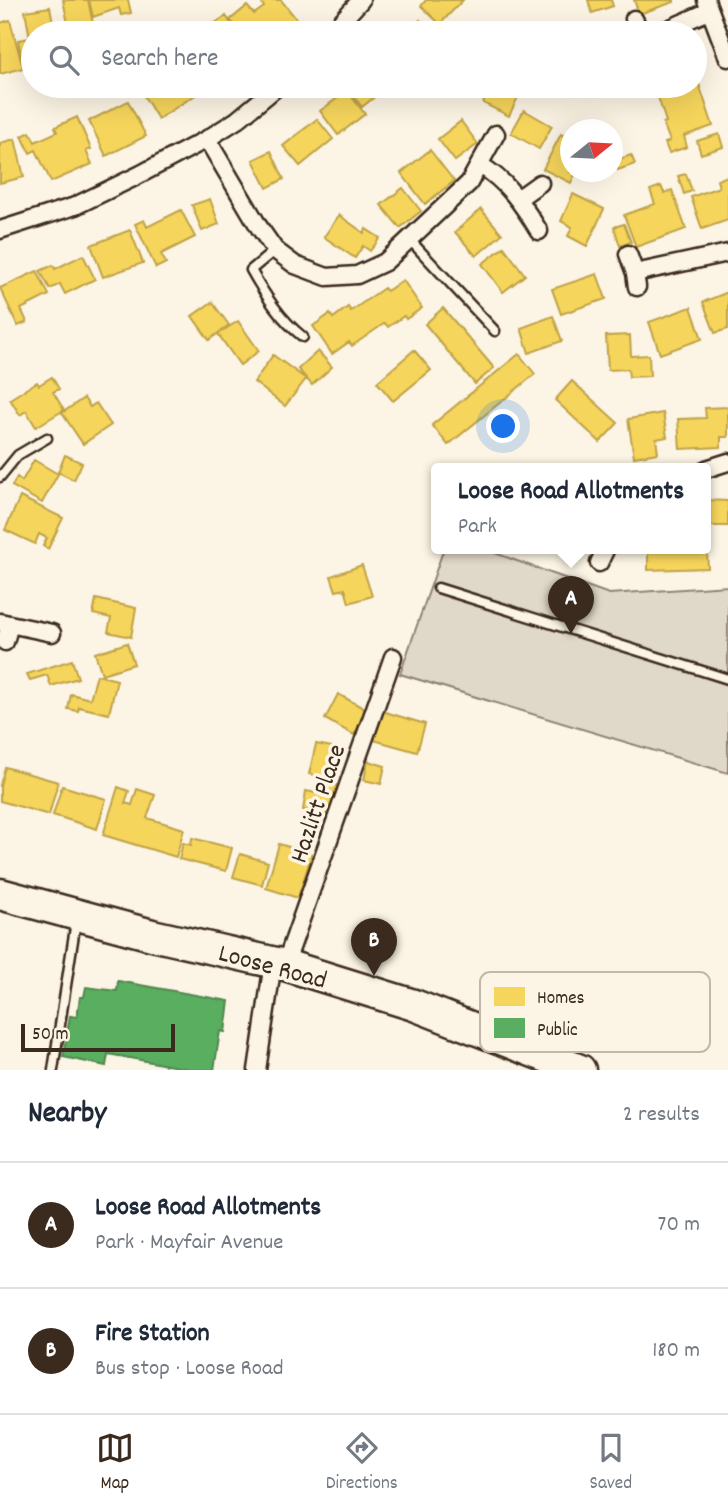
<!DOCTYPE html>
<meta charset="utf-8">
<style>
:root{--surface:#fff;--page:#f2f2f3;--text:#1f2937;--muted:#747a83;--line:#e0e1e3;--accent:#3b2a1e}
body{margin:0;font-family:Dekko,sans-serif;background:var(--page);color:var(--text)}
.compass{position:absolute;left:560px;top:119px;width:63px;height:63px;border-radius:50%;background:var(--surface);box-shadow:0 7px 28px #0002;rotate:72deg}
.scale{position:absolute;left:21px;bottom:18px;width:154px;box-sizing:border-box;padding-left:7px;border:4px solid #3b2a1e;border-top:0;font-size:19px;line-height:24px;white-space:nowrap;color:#3b2a1e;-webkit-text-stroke:5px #fcf5e5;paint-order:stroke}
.you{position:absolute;left:504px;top:427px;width:24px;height:24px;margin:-18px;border:5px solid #fff;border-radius:50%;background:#1a73e8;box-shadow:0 0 0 10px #1a73e833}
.badge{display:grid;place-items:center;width:46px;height:46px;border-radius:50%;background:var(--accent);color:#fff;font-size:23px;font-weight:700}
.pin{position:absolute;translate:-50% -58px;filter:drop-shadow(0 2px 4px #0008)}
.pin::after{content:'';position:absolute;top:37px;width:24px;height:21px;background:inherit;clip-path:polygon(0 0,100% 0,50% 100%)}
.popup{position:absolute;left:431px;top:463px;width:280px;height:91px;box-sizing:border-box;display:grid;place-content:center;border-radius:7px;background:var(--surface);filter:drop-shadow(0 2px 5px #0005);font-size:23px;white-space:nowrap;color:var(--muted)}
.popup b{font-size:26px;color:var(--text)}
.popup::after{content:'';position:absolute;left:50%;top:100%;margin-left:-14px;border:14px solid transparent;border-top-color:var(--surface)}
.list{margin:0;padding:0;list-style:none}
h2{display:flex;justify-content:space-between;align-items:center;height:91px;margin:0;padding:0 28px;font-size:30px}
h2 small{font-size:23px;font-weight:400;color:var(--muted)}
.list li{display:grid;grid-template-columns:46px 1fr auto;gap:21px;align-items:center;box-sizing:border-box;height:126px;padding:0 28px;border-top:2px solid var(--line)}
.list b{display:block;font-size:26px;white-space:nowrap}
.list p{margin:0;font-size:23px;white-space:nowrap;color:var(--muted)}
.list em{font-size:23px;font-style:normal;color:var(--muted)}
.icon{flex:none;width:38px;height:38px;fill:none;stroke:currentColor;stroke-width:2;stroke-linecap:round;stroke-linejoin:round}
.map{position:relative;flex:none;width:728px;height:1070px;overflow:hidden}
.search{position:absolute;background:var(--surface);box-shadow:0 7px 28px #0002;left:21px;right:21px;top:21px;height:77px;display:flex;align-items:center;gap:18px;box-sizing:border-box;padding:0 24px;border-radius:38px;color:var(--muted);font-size:26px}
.sheet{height:343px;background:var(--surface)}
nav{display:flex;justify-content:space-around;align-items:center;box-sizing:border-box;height:98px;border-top:2px solid var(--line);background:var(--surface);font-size:19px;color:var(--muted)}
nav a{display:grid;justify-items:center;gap:4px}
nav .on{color:var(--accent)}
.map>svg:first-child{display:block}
</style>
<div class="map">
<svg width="728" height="1070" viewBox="0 0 728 1070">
<rect width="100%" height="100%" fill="#fcf5e5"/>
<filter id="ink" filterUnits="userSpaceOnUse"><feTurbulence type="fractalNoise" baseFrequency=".0143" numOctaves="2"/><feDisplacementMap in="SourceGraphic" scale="14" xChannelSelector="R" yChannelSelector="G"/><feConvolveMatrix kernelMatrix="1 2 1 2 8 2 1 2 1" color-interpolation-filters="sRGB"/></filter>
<g filter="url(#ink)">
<path fill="#e0d8c8" stroke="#8e8173" stroke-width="2" d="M444,548h37l128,46 119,-8v187l-328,-99z"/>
<path fill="#f6d55c" stroke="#bea249" stroke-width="2" d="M63,0h25l7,33h-25z
M89,0h39l3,13 -10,2 -2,-7 -26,9z
M260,0h21l18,22 -15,11h-32l-3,-3 -8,3 -11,-13 17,-14 7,8 10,-7z
M426,0h37l-23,24 -19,-18z
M588,0h23l2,6 -21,7z
M634,0h40v2l-35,12z
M50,7l5,26h-22v25l-11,2 -4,-20 12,-2 -5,-27z
M226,16l10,15 -4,2h-32z
M10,20l13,48 -23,6v-51z
M420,20l11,13h-26z
M699,84l14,42 -29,10 3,11 -18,6 -4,-10 5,-2 -7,-18 3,-1 -8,-25z
M150,86h41l6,8 -39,25 -17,-28z
M345,86h43l-26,21z
M491,86h20l10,5 -12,25 -26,-13z
M658,86h21l1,3 -18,6z
M347,91l18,23 -27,21 -18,-24z
M128,101l18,35 -40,20 -17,-35z
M524,110l28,16 -13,23 -28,-16z
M77,117l14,32 -5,2 6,13 -41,18 -15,-32 -6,3 -8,-17 8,-4 5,10 22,-10 -2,-5z
M317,119l16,20 -33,27 -17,-20z
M461,121l17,23 -23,17 -17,-22z
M561,134l9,5v33h6l-5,11 -28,-14z
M719,134l4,13 -22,7 -4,-13z
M15,139l9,38 -24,6v-40z
M430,150l24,31 -29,23 -24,-31z
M271,151l13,28 -17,9 -14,-28z
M631,155l4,9 -17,6 -4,-9z
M686,174l6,17 -8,3 -6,-18z
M728,176v44l-26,9 -11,-32 28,-10 -2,-7z
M661,186l3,7 8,-3 14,39 -50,18 -12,-32 31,-11 -5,-14z
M403,188l18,23 -21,17 -19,-23z
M573,194l31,15 -17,37 -19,-10 4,-9 -11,-6z
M210,199l9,25 -17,7 -10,-26z
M481,209l21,25 -26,22 -21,-24z
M181,210l14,27 -34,17 5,9 -10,5 -21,-44 9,-4 3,7z
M339,215l25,18 2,-4 14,9 -10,13 -7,-5 -8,12 -31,-21z
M624,224l7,18 -11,4 -6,-19z
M130,230l13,33 -40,14 -12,-32z
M504,247l21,28 -22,17 -21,-28z
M83,255l12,24 -30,15 -5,-10 -10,5 -10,-18 13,-6 2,4z
M37,271l12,24 -28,14 6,13 -9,4 -18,-38z
M597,274l9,25 -45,15 -9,-25z
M403,280l19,28 -16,11 -2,-3 -16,11 -3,-4 -33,23 -3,-4 -17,12 -19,-28 17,-12 3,4 15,-11 3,4 33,-23 3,3z
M728,292v37l-13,4 -12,-31z
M212,302l17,23 -20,15 -17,-24z
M691,307l11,32 -42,15 -11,-32z
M443,308l51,60 -19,16 -50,-60z
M553,316l9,25 -33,12 -8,-25z
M238,321l21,30 -19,14 -22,-31z
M630,335l1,21 18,-1 1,21 -21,1 -1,-8 -20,1 -2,-34z
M414,350l17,20 -38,31 -16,-19z
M318,351l14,16 -20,18 -14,-16z
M519,354l16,20 -87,71 -16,-20z
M273,355l33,24 -21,27 -31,-24z
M52,377l7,12 -6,3 11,18 -28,17 -10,-16 -6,4 -10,-16 27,-17 2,3z
M572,381l46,42 -18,19 -45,-42z
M84,398l6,9 6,-4 15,22 -28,19 -21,-31z
M728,407v30h-7v10l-41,2 -2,-30 28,-1 -1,-10z
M663,413l4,24 -11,2 2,14 -24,4 -6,-38z
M65,455l17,8 -8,17 -16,-8z
M34,460l24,14 -16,29 -30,-17 5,-9 5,4z
M20,497l43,21 -15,31 -5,-3 4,-8 -8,-4 -4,10 -30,-14z
M706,500l22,1v25h-22z
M706,538l2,30 -60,2v-22h58z
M362,565l10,31 -23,7 -4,-14 -9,2 -5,-15z
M96,599l40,9 -5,29 -23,-5 3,-14 -18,-4z
M127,643l7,21 -32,10 -7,-21z
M72,660l6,18 -27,8 -4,-11 -17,5 -3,-6z
M97,675l20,5 -8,34 -30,-7 -1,4 -10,-2 3,-15 19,5z
M338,694l29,16 -13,25 -29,-16z
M382,711l43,13 -8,28 -43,-12z
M316,744l22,4 -7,31 -22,-5z
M368,761l17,5 -4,18 -17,-4z
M5,767l53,15 -9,33 -49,-14v-16z
M324,783l13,2 -6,30 -28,-5 3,-19 15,3z
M62,786l44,13 -9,30 -44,-14z
M118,787l11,4 -4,12 7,2 5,-16 18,6 -8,23 37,11 -8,28 -73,-22z
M192,838l40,10 -6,23 -47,-12 4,-16 8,2z
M279,844l33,10 -14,44 -32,-10z
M240,854l28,8 -6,23 -29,-8z"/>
<path fill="#5aae61" stroke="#51864d" stroke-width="2" d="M118,981l111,20 -4,31 -5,-1 -6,39h-20l-86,-16 -2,12 -43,-9 7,-41 7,1 3,-20h4l2,-10 31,4z"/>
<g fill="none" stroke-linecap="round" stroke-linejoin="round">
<defs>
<path id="lane" d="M410,240l85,91
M275,250l-24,20c14,25 29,49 52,67
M0,477l18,-22 29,-17
M438,588l290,91
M53,1070l23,-149"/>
<path id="street" d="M706,0l22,58
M634,19l7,14
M331,33l30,-33
M659,33l50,-22
M207,139l52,88 16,23 20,15 32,12 30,-2 28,-13 84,-79 27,-49
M480,165c27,16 43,40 59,66
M519,198l21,-15
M0,230l75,-24 62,-30 70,-37 30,-19 41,-34
M628,254l7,19 2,14
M635,273l93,-20
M706,469l22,-7
M599,563l7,-15
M0,622l52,11
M5,642l5,-18
M285,965l108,-308
M257,1070l16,-107"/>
<path id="highway" d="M0,894l152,41 133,30 129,40 166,65"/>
</defs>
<use href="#lane" stroke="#3b2a1e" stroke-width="13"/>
<use href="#street" stroke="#3b2a1e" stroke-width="21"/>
<use href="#highway" stroke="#3b2a1e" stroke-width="35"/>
<use href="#lane" stroke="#fcf5e5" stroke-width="8"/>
<use href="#street" stroke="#fcf5e5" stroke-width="16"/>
<use href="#highway" stroke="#fcf5e5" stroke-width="30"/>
</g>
</g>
<g text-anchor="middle" stroke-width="7" stroke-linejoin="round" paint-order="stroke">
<g font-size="26" fill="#3b2a1e" stroke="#fcf5e5">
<text transform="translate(316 803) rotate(-71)" y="9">Hazlitt Place</text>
<text transform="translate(273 965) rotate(15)" y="9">Loose Road</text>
</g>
</g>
<rect x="480" y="972" width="230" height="80" rx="10" fill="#fcf5e5" stroke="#c2b8a9" stroke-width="2"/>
<rect x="494" y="987" width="31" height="19" fill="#f6d55c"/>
<rect x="494" y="1018" width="31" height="20" fill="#5aae61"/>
<g font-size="19" fill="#3b2a1e">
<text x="537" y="1003">Homes</text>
<text x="537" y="1035">Public</text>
</g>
</svg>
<svg class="compass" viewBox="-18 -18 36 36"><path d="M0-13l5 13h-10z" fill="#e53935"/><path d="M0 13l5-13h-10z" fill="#747a83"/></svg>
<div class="scale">50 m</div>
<div class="you"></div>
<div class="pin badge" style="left:571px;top:634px">A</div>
<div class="popup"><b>Loose Road Allotments</b>Park</div>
<div class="pin badge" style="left:374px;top:976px">B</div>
<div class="search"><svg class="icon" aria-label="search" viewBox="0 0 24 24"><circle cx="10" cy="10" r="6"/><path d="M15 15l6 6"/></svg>Search here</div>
</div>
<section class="sheet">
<h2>Nearby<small>2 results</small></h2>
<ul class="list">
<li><span class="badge">A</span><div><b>Loose Road Allotments</b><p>Park · Mayfair Avenue</p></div><em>70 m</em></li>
<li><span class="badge">B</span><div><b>Fire Station</b><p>Bus stop · Loose Road</p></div><em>180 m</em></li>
</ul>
</section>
<nav>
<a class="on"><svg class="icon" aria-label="map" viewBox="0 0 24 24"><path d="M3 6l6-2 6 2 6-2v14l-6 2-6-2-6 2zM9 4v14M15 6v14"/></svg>Map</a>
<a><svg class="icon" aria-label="directions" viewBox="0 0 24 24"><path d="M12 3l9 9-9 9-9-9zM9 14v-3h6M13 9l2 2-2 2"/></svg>Directions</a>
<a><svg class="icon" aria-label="saved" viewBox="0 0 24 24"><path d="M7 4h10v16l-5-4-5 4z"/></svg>Saved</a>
</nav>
